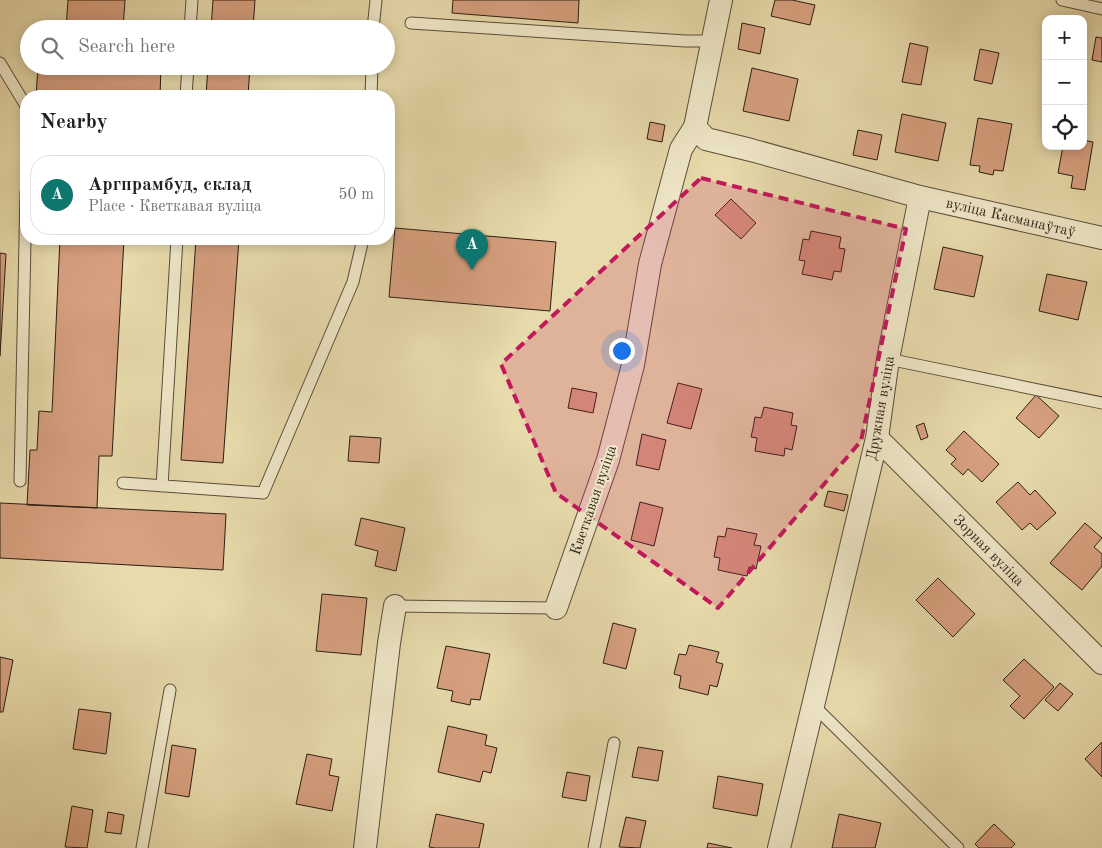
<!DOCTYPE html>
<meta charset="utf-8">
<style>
:root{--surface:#fff;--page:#f2f2f2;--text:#202124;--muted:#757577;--line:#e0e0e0;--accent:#0f766e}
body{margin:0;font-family:"Old Standard TT",serif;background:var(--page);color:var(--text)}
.controls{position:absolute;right:15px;top:15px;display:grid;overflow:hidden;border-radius:10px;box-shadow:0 2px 12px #0003}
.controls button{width:45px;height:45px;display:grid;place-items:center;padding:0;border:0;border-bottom:1px solid var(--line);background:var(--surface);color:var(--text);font:25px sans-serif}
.you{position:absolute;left:621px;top:350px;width:18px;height:18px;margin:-12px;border:4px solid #fff;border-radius:50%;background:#1a73e8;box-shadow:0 0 0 8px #1a73e833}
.badge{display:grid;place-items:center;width:32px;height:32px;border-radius:50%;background:var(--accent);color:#fff;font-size:16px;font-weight:700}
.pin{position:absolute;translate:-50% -41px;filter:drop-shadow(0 1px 2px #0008)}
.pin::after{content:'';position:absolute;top:26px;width:18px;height:15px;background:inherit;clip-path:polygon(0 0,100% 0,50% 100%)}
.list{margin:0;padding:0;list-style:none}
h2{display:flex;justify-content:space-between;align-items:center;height:65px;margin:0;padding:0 20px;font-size:21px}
h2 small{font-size:16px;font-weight:400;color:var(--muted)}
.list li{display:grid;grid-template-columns:32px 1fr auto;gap:15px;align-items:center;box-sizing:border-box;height:80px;margin:0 10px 10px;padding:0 10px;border:1px solid var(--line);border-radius:20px}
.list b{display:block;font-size:19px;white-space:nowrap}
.list p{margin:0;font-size:16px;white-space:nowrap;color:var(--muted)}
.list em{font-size:16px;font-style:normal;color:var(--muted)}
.icon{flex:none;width:28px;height:28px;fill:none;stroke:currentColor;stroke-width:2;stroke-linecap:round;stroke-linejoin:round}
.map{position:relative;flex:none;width:1102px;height:848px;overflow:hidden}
.search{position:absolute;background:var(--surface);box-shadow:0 2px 12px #0003;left:20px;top:20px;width:375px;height:55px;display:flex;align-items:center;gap:12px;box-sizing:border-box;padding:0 18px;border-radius:28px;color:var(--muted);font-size:19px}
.panel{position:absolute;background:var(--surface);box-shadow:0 2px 12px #0003;left:20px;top:90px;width:375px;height:155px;border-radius:20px}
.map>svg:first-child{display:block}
</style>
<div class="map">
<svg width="1102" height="848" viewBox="0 0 1102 848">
<rect width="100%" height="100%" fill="#e7daab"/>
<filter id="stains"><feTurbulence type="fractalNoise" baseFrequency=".004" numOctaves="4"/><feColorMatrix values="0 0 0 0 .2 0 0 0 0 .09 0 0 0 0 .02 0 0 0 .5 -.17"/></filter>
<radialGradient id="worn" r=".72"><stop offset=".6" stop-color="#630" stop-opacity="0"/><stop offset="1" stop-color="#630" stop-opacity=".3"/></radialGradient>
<path fill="#d7a07f" stroke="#2b1e14" d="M68,0h57l-2,29h-57z
M213,0h42l-2,29h-42z
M453,0h126l-1,23 -126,-10z
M775,0h17l23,5 -5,20 -39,-9z
M742,23l23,5 -5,26 -22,-5z
M1096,37l6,1v24l-10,-2z
M910,43l18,4 -7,38 -19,-3z
M980,49l19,4 -7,31 -18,-4z
M38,66h123l-1,30h-124z
M208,66h42l-2,30h-42z
M752,68l46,11 -9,42 -46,-10z
M902,114l44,9 -8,38 -43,-9z
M978,118l34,6 -9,47 -9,-1 -1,5 -14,-3 1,-6 -10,-1z
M650,122l15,3 -3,17 -15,-3z
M858,130l24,5 -5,25 -24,-5z
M1083,140l10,2 -8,48 -14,-2 2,-12 -15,-3 5,-27h20z
M731,199l25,24 -15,16 -26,-24z
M395,228l161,14 -6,69 -161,-14z
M811,231l30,6 -2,11 6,1 -4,23 -7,-1 -2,9 -30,-6 3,-13 -6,-1 4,-21 6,1z
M60,239h64l-12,217h-13l-2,52 -70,-3 3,-55h7l2,-39 13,1z
M196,239h43l-16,224 -42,-3z
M943,247l40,9 -9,41 -40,-8z
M0,253l6,1 -6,102z
M1047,274l40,8 -9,38 -39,-9z
M678,383l24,6 -11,40 -24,-6z
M572,388l25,5 -4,20 -25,-5z
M1036,395l23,21 -20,22 -23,-20z
M764,407l29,6 -2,12 6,1 -5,24 -7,-2 -1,8 -29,-5 2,-13 -6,-1 2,-9 2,-11 6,1z
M924,423l4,14 -7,3 -5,-14z
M964,431l35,33 -17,18 -14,-13 -5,6 -12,-11 5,-5 -10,-9z
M642,434l24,6 -7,30 -23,-5z
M350,436l31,2 -2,25 -31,-2z
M1018,482l12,13 5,-5 21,23 -19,17 -7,-7 -8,7 -26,-28z
M828,491l20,4 -4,16 -20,-5z
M640,502l23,6 -9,38 -23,-6z
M0,503l226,11 -3,56 -223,-12z
M361,518l44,10 -9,43 -21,-5 3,-15 -23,-6z
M1085,523l17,15 -8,9 8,7v12l-20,24 -32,-27z
M727,528l30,6 -3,11 7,1 -5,23 -7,-2 -2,9 -29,-6 2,-12 -6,-1 4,-21 7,1z
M938,578l37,36 -22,23 -37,-37z
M322,594l45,4 -6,57 -45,-4z
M613,623l23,6 -10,40 -23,-6z
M689,645l30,7 -3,10 7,2 -6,23 -7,-2 -2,10 -29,-7 2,-12 -7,-2 5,-20 7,1z
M446,646l44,8 -10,46 -9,-1 -1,6 -19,-4 2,-10 -16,-3z
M0,657l13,3 -10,52h-3z
M1024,659l30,28 -30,32 -14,-13 10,-10 -17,-16z
M1060,683l13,11 -15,17 -13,-11z
M79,709l32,4 -5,41 -33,-5z
M448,726l39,9 -2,10 12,3 -6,25 -8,-2 -3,11 -42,-10z
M1102,742v35l-17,-18z
M172,745l24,4 -7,48 -24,-4z
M638,747l25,4 -5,30 -26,-4z
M307,754l25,5 -3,16 10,2 -7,34 -36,-7z
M567,772l23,4 -4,25 -24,-4z
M718,776l45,8 -6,32 -44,-8z
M72,806l21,4 -6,38 -22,-1z
M108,812l16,3 -3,19 -16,-2z
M436,814l48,10 -5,24h-44l-6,-1z
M839,814l42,9 -6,25h-43z
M626,817l20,4 -6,27 -21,-1z
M994,824l21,20 -4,4h-32l-4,-4z
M708,843l24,5h-25z"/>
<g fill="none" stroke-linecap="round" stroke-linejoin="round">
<defs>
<path id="service" d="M1062,0l40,9
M411,23l274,18h28
M190,29l2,-29
M373,29l3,-29
M0,63l26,43
M186,96l2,-30
M371,96l1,-30
M888,359l214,44
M20,481l6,-289
M123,483l140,10 90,-211 10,-43
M162,486l15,-247
M395,606l161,2
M813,705l145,143
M142,848l28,-158
M594,848l20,-105"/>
<path id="minor" d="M695,127l11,12 45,11 169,47 182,41
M877,438l225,225
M556,608l52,-148 25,-95 17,-101 31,-115 14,-22 26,-127
M365,848l24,-205 6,-37
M779,848l98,-410 11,-79 32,-162"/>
</defs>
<use href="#service" stroke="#5a4d3a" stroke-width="13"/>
<use href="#minor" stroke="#5a4d3a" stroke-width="24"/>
<use href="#service" stroke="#efe7c8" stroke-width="11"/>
<use href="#minor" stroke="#efe7c8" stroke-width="22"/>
</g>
<path fill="#c2185b" fill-opacity="0.2" stroke="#c2185b" stroke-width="4" stroke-dasharray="10 6" stroke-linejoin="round" d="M701,178l205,51 -45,212 -143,167 -162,-115 -55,-129z"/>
<g text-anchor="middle" stroke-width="4" stroke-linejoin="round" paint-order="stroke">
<g font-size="15" fill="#2b1e14" stroke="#efe7c8">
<text transform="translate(1011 217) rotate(13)" y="5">вуліца Касманаўтаў</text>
<text transform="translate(880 408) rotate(-80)" y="5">Дружная вуліца</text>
<text transform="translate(593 500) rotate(-71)" y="5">Кветкавая вуліца</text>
<text transform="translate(989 550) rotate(45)" y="5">Зорная вуліца</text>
</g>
</g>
<rect width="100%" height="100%" filter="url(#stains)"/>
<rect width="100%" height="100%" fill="url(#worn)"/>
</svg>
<div class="controls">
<button>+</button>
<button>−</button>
<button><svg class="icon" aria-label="locate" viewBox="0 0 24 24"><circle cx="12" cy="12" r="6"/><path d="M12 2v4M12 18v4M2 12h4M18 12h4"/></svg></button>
</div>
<div class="you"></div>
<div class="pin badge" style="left:472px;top:270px">A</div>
<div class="search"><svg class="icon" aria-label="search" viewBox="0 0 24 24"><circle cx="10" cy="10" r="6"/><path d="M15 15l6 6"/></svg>Search here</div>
<section class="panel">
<h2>Nearby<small></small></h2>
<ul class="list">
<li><span class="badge">A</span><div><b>Аргпрамбуд, склад</b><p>Place · Кветкавая вуліца</p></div><em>50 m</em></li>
</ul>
</section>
</div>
